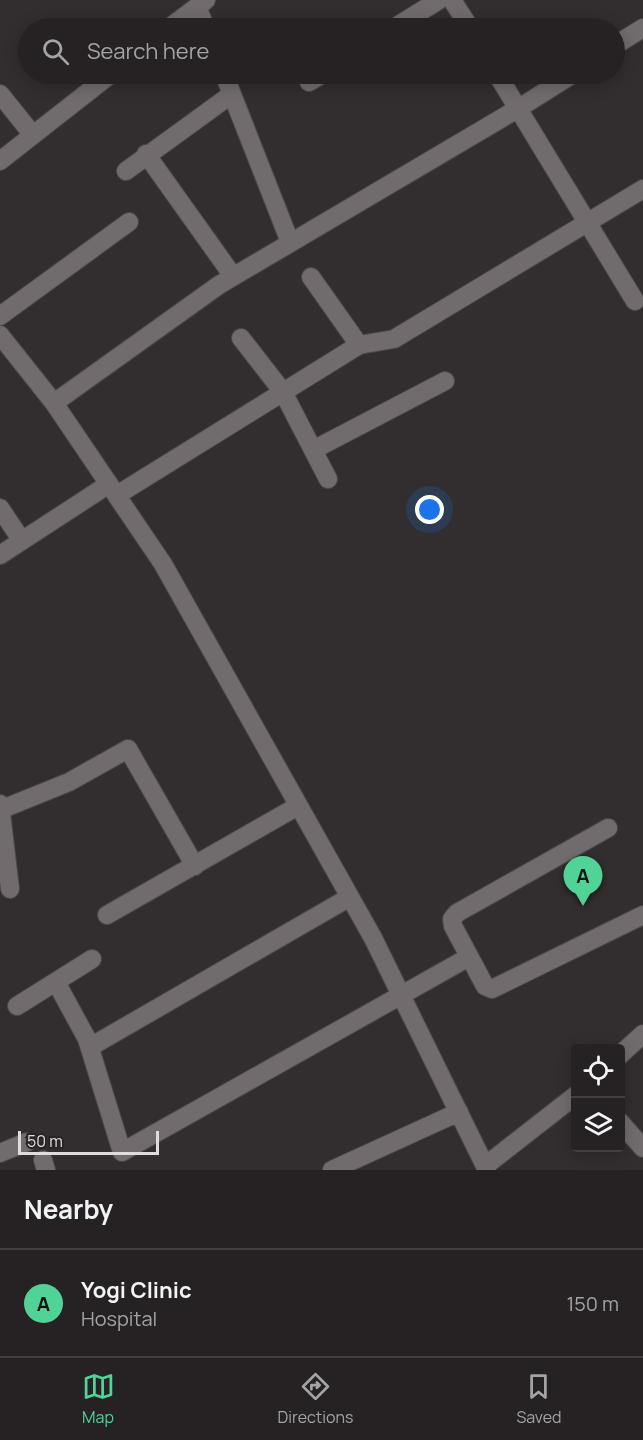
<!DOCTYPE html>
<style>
:root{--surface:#262223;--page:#322f30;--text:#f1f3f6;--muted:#a4a4a6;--line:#423f41;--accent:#51d398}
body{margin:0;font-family:Manrope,sans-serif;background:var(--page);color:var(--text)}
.controls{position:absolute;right:18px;bottom:18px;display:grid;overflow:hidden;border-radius:6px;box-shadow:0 3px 15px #0003}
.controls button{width:54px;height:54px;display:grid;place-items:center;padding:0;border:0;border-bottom:2px solid var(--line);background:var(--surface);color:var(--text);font:30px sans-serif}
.scale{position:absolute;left:18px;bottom:15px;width:141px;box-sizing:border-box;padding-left:6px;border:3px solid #e0dcde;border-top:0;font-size:16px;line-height:21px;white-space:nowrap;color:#e0dcde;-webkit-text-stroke:4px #282325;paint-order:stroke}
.you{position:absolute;left:430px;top:510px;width:21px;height:21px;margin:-15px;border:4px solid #fff;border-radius:50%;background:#1a73e8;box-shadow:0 0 0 9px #1a73e833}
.badge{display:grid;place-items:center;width:39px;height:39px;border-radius:50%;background:var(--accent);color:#111;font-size:20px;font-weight:700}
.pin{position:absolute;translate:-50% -50px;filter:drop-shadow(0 2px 3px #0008)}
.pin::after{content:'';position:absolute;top:32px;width:21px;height:18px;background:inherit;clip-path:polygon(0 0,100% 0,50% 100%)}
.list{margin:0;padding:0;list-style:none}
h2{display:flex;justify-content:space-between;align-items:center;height:78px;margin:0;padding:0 24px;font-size:26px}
h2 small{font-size:20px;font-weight:400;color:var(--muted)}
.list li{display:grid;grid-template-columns:39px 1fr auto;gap:18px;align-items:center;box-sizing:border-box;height:108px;padding:0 24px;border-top:2px solid var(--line)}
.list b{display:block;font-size:22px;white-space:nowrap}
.list p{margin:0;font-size:20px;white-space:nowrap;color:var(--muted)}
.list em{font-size:20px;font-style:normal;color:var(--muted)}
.icon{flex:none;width:33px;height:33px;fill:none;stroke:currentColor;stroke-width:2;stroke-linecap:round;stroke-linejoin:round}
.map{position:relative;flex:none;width:643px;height:1170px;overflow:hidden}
.search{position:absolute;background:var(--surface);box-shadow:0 3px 15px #0003;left:18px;right:18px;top:18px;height:66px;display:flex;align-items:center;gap:15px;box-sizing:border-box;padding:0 21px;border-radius:33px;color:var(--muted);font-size:22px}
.sheet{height:186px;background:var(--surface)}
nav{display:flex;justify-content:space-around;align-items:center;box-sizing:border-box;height:84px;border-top:2px solid var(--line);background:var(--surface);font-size:16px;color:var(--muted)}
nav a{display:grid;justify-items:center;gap:3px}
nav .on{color:var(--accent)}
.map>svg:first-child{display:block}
</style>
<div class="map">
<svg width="643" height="1170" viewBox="0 0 643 1170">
<rect width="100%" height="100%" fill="#322d2f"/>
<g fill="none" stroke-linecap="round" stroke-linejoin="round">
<defs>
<path id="minor" d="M452,0l18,28
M197,7l9,21
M169,28l37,-28
M394,28l45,-28
M614,46l29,-18
M224,74l66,168
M497,74l138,227
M309,82l14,-8
M0,94l33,41
M146,154l87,122
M0,161l111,-87
M126,171l106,-77
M311,277l48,68
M0,316l129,-94
M0,335l54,68 109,161 210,374 114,232
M241,338l42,54 45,87
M54,403l165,-118 300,-177 54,-34
M313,450l132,-69
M117,495l242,-150 35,-6 249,-150
M0,508l22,33
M0,555l109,-71
M0,804l10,85
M0,810l69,-28 59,-33 67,117
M608,828l-151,85 -5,6 1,7 32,60 7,3 151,-74
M107,915l191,-109
M56,982l31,57 35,113 347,-195
M17,1006l75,-47
M90,1047l260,-150
M620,1055l23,-21
M620,1122l23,26
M0,1153l27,-11
M43,1160l3,10
M485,1166l91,-71
M332,1170l127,-58"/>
</defs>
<use href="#minor" stroke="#4d494b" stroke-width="20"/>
<use href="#minor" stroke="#716b6d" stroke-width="18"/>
</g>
</svg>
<div class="controls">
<button><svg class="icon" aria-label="locate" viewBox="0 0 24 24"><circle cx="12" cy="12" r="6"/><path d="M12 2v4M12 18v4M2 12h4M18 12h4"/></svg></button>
<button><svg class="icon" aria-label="layers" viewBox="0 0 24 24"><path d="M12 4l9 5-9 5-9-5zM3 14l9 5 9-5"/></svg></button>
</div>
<div class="scale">50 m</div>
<div class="you"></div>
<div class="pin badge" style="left:583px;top:906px">A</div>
<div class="search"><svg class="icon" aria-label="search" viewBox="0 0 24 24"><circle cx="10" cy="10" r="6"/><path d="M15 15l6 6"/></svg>Search here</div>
</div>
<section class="sheet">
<h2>Nearby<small></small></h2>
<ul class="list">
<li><span class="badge">A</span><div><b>Yogi Clinic</b><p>Hospital</p></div><em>150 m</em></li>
</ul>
</section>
<nav>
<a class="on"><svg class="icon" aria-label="map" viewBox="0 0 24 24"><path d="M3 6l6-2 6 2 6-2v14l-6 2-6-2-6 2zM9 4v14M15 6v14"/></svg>Map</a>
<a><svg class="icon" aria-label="directions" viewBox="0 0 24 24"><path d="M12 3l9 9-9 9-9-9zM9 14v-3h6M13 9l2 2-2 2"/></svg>Directions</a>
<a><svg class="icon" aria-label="saved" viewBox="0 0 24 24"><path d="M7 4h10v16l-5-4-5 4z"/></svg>Saved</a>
</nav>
